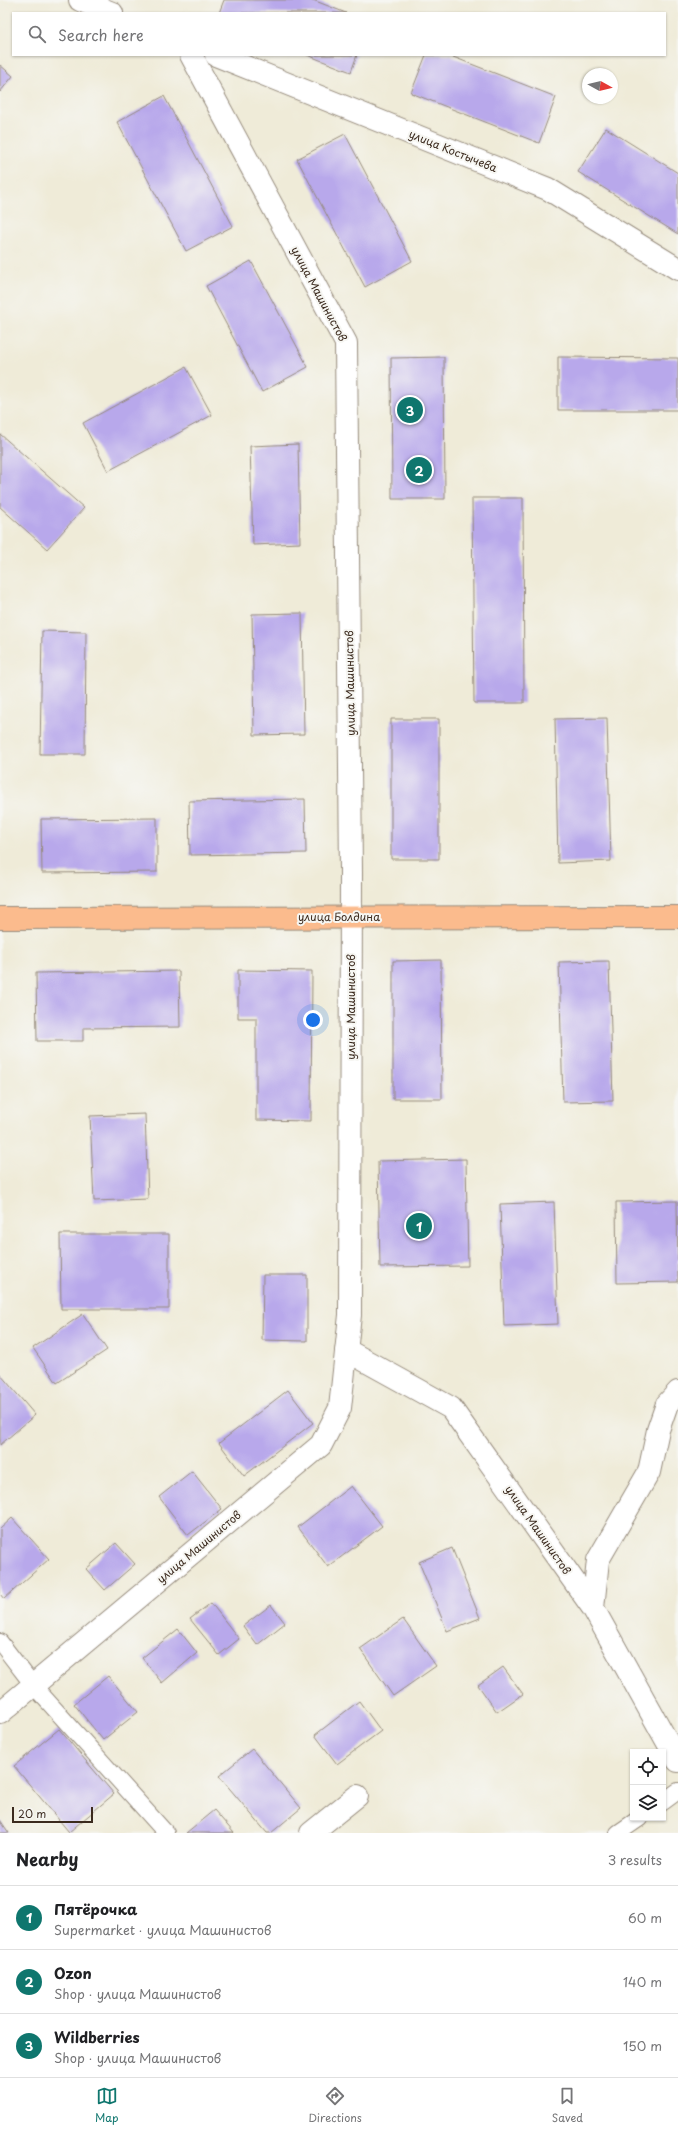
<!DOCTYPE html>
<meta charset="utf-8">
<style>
:root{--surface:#fff;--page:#f6f6f6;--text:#202124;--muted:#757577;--line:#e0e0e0;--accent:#0f766e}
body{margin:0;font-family:"Playpen Sans",sans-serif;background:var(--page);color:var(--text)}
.controls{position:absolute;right:12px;bottom:12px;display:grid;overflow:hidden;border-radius:0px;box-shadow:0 1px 3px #0004}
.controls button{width:36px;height:36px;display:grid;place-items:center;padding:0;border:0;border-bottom:1px solid var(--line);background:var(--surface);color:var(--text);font:20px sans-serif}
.compass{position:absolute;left:582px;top:68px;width:36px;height:36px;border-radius:50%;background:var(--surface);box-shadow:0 1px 3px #0004;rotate:98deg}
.scale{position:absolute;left:12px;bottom:10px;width:81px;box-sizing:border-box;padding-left:4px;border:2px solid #3b2a1e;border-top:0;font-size:11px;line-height:14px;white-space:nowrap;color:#3b2a1e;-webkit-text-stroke:3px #f6f6f2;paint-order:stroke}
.you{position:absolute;left:313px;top:1020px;width:14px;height:14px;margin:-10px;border:3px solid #fff;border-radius:50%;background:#1a73e8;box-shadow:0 0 0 6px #1a73e833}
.badge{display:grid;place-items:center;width:26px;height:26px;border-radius:50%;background:var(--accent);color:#fff;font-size:13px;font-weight:700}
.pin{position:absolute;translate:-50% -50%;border:2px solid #fff;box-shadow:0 1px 4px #0006}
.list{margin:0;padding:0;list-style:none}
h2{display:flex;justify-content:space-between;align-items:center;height:52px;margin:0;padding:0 16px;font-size:17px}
h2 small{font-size:13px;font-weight:400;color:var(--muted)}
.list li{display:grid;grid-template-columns:26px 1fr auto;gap:12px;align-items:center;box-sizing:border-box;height:64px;padding:0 16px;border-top:1px solid var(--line)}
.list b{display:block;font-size:15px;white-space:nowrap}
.list p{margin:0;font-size:13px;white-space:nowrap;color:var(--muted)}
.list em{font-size:13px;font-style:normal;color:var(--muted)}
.icon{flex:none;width:22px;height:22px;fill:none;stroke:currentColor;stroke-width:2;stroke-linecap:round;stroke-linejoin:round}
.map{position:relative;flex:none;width:678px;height:1833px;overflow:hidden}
.search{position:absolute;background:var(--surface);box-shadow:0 1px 3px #0004;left:12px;right:12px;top:12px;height:44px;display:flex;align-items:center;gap:10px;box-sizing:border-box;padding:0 14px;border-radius:0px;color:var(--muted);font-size:15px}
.sheet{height:244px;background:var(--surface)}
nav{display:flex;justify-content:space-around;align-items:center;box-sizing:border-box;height:56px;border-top:1px solid var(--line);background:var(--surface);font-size:11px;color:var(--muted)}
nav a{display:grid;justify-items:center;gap:2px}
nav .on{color:var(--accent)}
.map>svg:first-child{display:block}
</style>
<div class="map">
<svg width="678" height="1833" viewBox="0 0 678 1833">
<rect width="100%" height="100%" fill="#f6f6f2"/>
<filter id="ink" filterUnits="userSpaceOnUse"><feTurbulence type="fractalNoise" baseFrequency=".025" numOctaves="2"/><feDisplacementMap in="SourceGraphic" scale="8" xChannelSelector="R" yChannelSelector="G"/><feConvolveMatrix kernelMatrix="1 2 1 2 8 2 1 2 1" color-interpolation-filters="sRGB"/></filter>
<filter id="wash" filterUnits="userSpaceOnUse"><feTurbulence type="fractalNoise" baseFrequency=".012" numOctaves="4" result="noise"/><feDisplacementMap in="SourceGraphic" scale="16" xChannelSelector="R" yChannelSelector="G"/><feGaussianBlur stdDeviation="0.9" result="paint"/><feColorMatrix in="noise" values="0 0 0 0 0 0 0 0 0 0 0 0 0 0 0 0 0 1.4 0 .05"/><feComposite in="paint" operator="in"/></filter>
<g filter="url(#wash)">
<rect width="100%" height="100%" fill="#efebd8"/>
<g id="blocks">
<path fill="#b8a8eb" d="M224,0h89l33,13h-127z
M307,55h50l-6,17z
M426,55h22l108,42 -17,46 -128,-50z
M0,65l13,11 -13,16z
M164,96l69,130 -47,25 -69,-129z
M606,128l72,45v61l-100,-62z
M345,134l67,127 -47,26 -68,-128z
M251,261l57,106 -46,25 -56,-106z
M444,357l1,142h-53l-1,-141z
M558,357l120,1v52h-120z
M186,367l26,48 -104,56 -25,-48z
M0,434l84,74 -37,41 -47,-42z
M298,444l2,99 -47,2 -3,-99z
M472,498h51l1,205h-50z
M302,613l2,121 -50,1 -2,-121z
M42,631l44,1 -1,122h-45z
M607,718l4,143 -53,2 -3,-144z
M391,719h48v140h-48z
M305,799l1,54 -116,2 -1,-54z
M157,818v54l-115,1 -1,-54z
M441,960l1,139h-49v-138z
M609,961l4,140 -50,1 -4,-140z
M238,970l74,1 -1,150 -55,-1v-102h-18z
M179,971l1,56 -97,1v13h-46l-1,-68z
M145,1114l3,85 -54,2 -4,-85z
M466,1159l2,107 -88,1 -2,-106z
M677,1201l1,81 -61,1 -1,-81z
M554,1202l4,122 -54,2 -4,-122z
M60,1234h109v75h-108z
M263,1275h44v66l-45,-1z
M83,1314l24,36 -50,33 -24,-35z
M0,1374l35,41 -35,30z
M288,1390l25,33 -69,53 -25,-33z
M192,1471l30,38 -34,26 -29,-38z
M351,1486l31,40 -54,41 -30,-40z
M12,1518l37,41 -45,40 -4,-5v-65z
M116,1543l19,21 -30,26 -19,-21z
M452,1548l28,70 -33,13 -28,-69z
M211,1603l28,36 -20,16 -29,-36z
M271,1605l14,18 -28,22 -14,-19z
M403,1619l33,47 -43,30 -33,-47z
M178,1629l19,24 -35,30 -20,-25z
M503,1667l20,27 -26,18 -19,-27z
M108,1676l30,36 -35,28 -29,-36z
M359,1701l22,30 -44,33 -22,-29z
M59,1729l55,65 -45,38 -55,-66z
M252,1749l49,59 -30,25h-4l-48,-57z
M214,1810l20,23h-48z
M0,1820l9,13h-9z"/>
</g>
</g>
<g filter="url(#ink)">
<use href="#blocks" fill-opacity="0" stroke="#958a7b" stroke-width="1"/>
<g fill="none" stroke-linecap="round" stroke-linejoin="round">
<defs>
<path id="service" d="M0,1642l33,43 133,148
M663,1802l15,-11
M618,1833l22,-15"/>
<path id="minor" d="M80,0l32,13
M216,55l332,134 130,80
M346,1350l105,58 142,200 85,153
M593,1608l5,-48 51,-88 9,-42 9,-26 11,-12
M0,1713l321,-268 19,-37 10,-93 1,-442 -5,-530 -155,-288
M311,1833l46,-37"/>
<path id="primary" d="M0,918l678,-1"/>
</defs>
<use href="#service" stroke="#958a7b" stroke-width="18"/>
<use href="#minor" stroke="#958a7b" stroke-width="24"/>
<use href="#primary" stroke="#958a7b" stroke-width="24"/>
<use href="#service" stroke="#fff" stroke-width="16"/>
<use href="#minor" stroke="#fff" stroke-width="22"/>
<use href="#primary" stroke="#fbbb8d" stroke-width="22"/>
</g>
</g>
<g text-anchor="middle" stroke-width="4" stroke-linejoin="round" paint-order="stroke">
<g font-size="11" fill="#3b2a1e" stroke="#f6f6f2">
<text transform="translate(453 151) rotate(22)" y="4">улица Костычева</text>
<text transform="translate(319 294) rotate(62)" y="4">улица Машинистов</text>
<text transform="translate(350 683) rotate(-91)" y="4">улица Машинистов</text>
<text x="339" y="921">улица Болдина</text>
<text transform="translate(351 1007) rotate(-90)" y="4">улица Машинистов</text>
<text transform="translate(538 1530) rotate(55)" y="4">улица Машинистов</text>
<text transform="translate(199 1547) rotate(-40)" y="4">улица Машинистов</text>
</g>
</g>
</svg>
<div class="controls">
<button><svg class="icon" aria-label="locate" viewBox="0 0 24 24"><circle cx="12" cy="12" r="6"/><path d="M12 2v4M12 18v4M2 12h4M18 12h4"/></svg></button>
<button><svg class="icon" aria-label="layers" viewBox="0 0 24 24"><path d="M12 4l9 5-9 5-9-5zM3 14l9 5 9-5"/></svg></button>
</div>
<svg class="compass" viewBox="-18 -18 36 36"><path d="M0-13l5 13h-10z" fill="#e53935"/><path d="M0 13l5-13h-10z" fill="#757577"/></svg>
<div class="scale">20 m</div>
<div class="you"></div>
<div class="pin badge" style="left:419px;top:1226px">1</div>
<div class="pin badge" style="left:419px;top:470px">2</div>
<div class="pin badge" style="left:410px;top:410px">3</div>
<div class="search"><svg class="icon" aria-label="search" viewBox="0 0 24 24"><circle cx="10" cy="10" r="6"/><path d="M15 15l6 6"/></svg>Search here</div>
</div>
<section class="sheet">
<h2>Nearby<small>3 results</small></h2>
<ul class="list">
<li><span class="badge">1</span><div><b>Пятёрочка</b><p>Supermarket · улица Машинистов</p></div><em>60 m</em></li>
<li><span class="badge">2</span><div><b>Ozon</b><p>Shop · улица Машинистов</p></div><em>140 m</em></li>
<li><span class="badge">3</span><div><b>Wildberries</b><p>Shop · улица Машинистов</p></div><em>150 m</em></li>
</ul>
</section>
<nav>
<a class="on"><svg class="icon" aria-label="map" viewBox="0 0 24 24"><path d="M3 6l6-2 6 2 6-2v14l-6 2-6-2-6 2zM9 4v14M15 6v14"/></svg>Map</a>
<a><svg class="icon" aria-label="directions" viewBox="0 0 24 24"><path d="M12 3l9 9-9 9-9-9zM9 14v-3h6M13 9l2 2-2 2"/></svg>Directions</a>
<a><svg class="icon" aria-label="saved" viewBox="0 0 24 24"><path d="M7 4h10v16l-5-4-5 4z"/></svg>Saved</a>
</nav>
